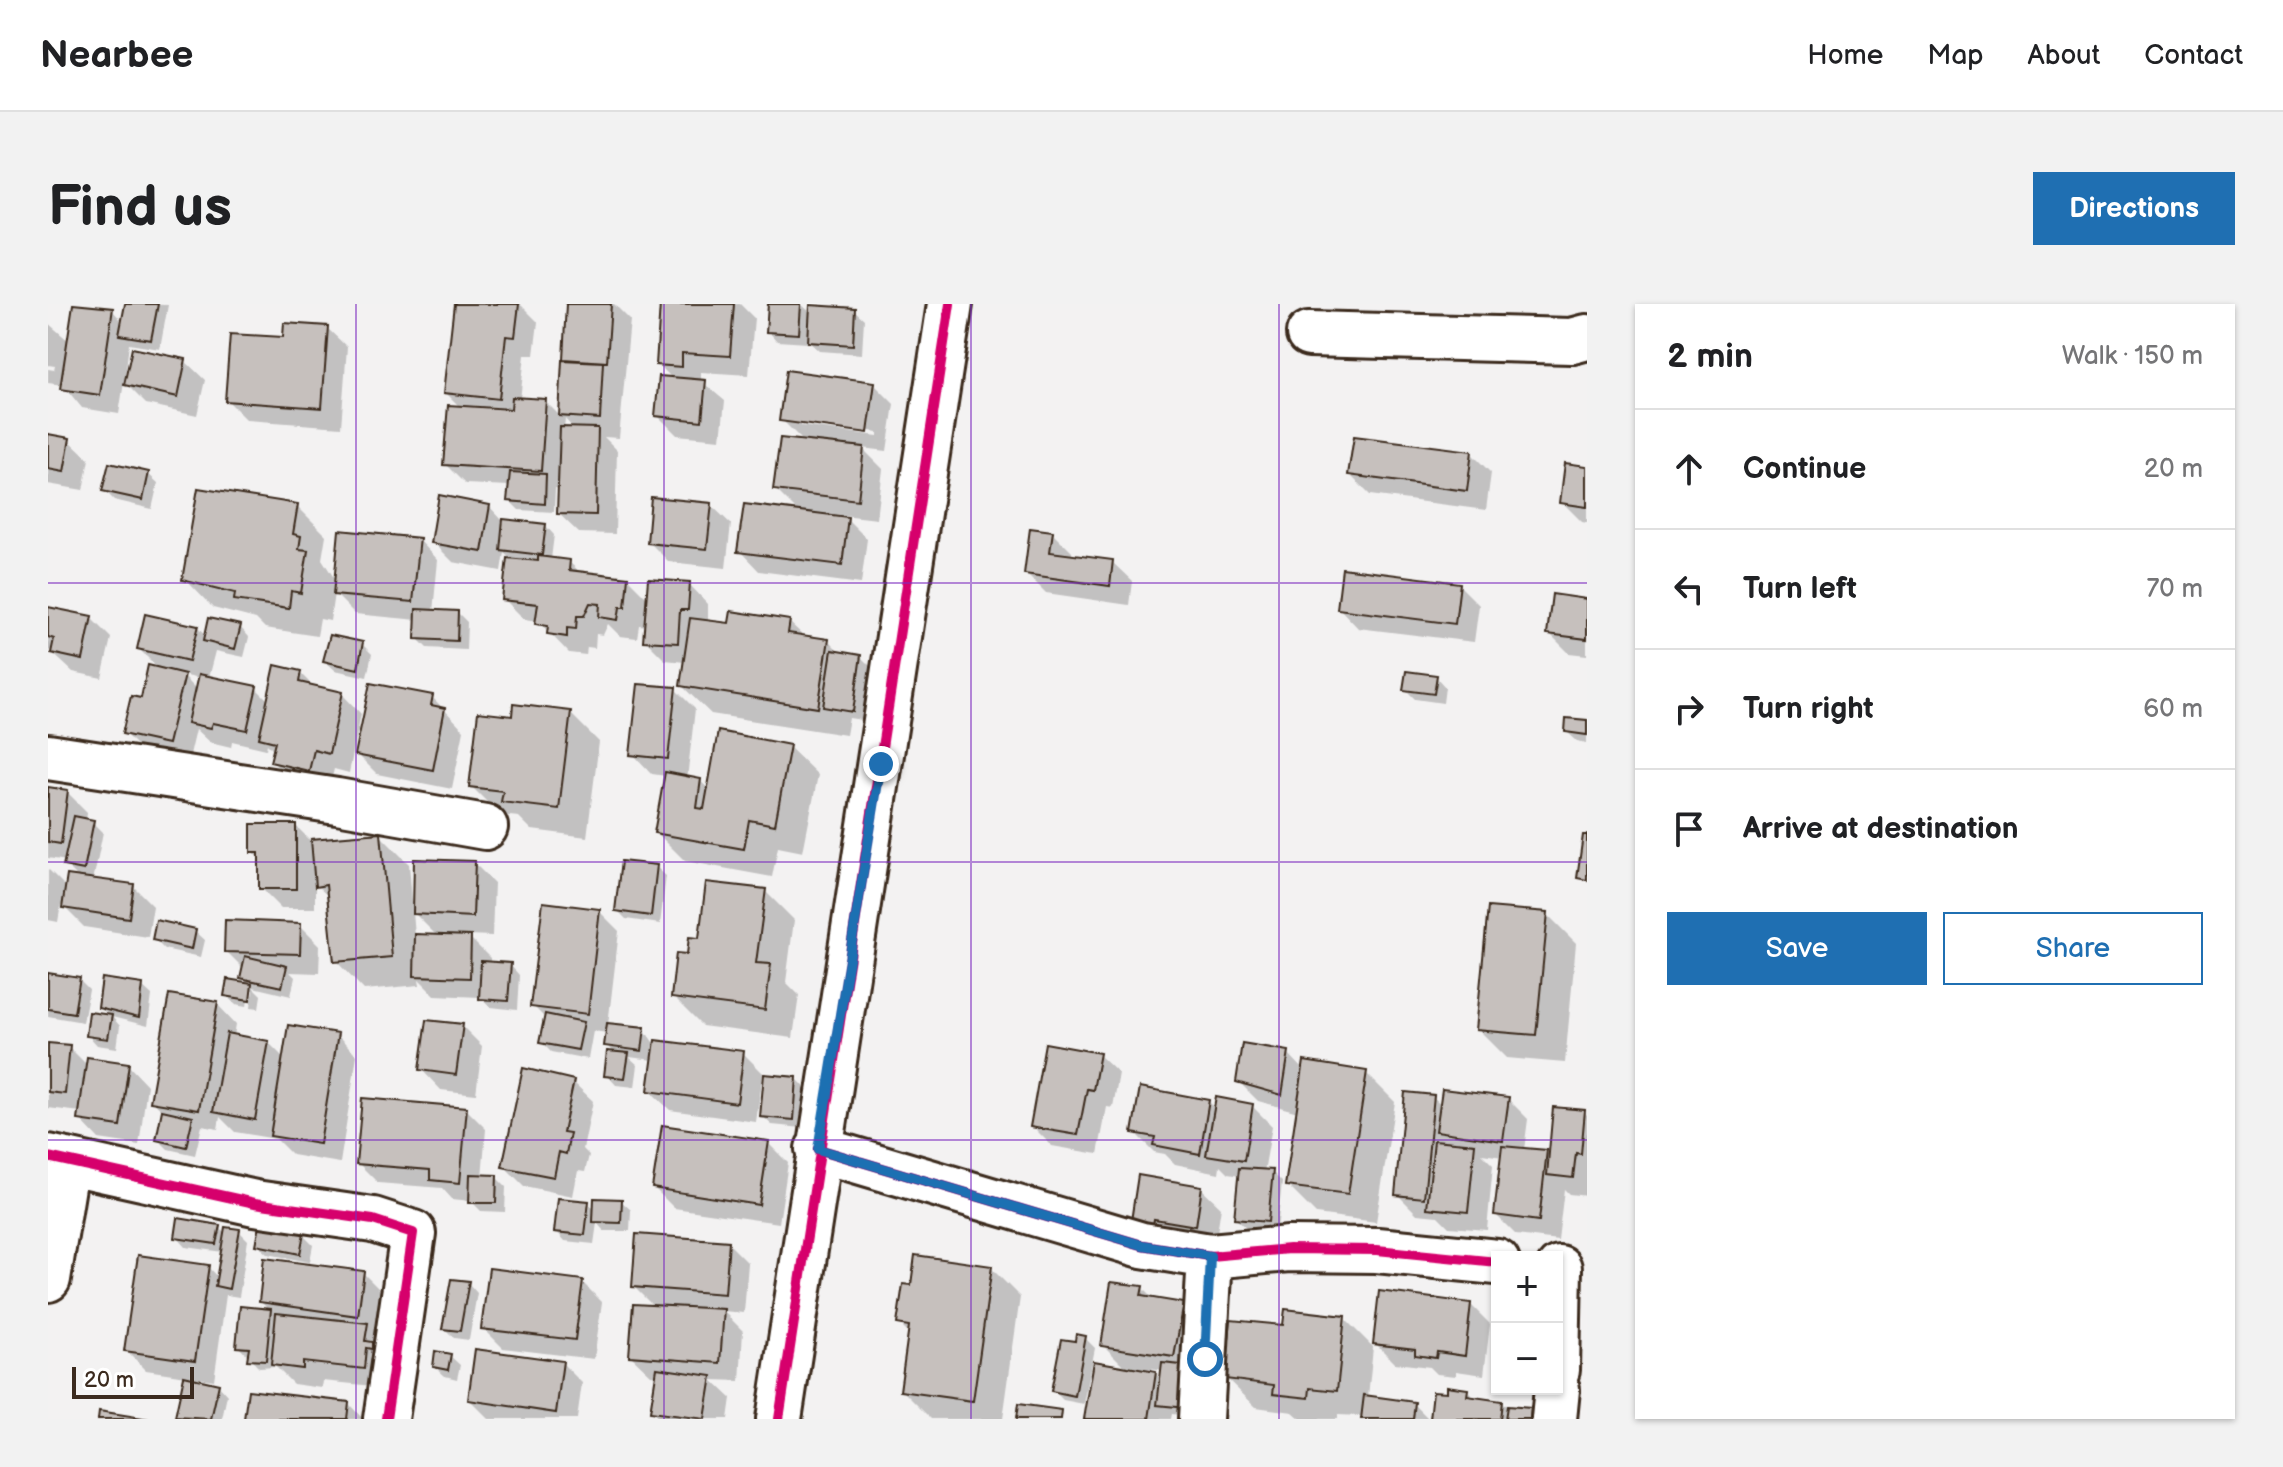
<!DOCTYPE html>
<meta charset="utf-8">
<style>
:root{--surface:#fff;--page:#f2f2f2;--text:#202124;--muted:#757577;--line:#e0e0e0;--accent:#1f6fb2}
body{margin:0;font-family:"Balsamiq Sans",sans-serif;background:var(--page);color:var(--text)}
.controls{position:absolute;right:24px;bottom:24px;display:grid;overflow:hidden;border-radius:0px;box-shadow:0 2px 6px #0004}
.controls button{width:72px;height:72px;display:grid;place-items:center;padding:0;border:0;border-bottom:2px solid var(--line);background:var(--surface);color:var(--text);font:40px sans-serif}
.scale{position:absolute;left:24px;bottom:20px;width:122px;box-sizing:border-box;padding-left:8px;border:4px solid #3b2a1e;border-top:0;font-size:22px;line-height:28px;white-space:nowrap;color:#3b2a1e;-webkit-text-stroke:6px #fff;paint-order:stroke}
.stop{position:absolute;width:24px;height:24px;margin:-18px;border:6px solid #1f6fb2;border-radius:50%;background:#fff}
.stop.end{background:#1f6fb2;border-color:#fff;box-shadow:0 2px 8px #0008}
.list{margin:0;padding:0;list-style:none}
h2{display:flex;justify-content:space-between;align-items:center;height:104px;margin:0;padding:0 32px;font-size:34px}
h2 small{font-size:26px;font-weight:400;color:var(--muted)}
.list li{display:grid;grid-template-columns:52px 1fr auto;gap:24px;align-items:center;box-sizing:border-box;height:120px;padding:0 32px;border-top:2px solid var(--line)}
.list b{display:block;font-size:30px;white-space:nowrap}
.list em{font-size:26px;font-style:normal;color:var(--muted)}
.actions{display:flex;gap:16px;padding:24px 32px}
.actions a{flex:1;padding:18px 0;border:2px solid var(--accent);border-radius:0px;text-align:center;font-size:28px;color:var(--accent)}
.actions .main{background:var(--accent);color:#fff}
.icon{flex:none;width:44px;height:44px;fill:none;stroke:currentColor;stroke-width:2;stroke-linecap:round;stroke-linejoin:round}
.map{position:relative;flex:none;width:1539px;height:1115px;overflow:hidden;border-radius:0px}
header{display:flex;align-items:center;gap:48px;box-sizing:border-box;height:112px;padding:0 40px;background:var(--surface);border-bottom:2px solid var(--line)}
header strong{font-size:38px}
nav{display:flex;gap:44px;margin-inline-start:auto;font-size:28px}
.intro{display:flex;align-items:center;justify-content:space-between;box-sizing:border-box;height:192px;padding:0 48px}
h1{margin:0;font-size:56px}
.button{padding:20px 36px;border-radius:0px;background:var(--accent);color:#fff;font-size:28px;font-weight:700}
main{display:flex;gap:48px;padding:0 48px}
aside{flex:1;background:var(--surface);border-radius:0px;box-shadow:0 2px 6px #0004}
.map>svg:first-child{display:block}
</style>
<header>
<strong>Nearbee</strong>
<nav><a>Home</a><a>Map</a><a>About</a><a>Contact</a></nav>
</header>
<div class="intro"><h1>Find us</h1><a class="button">Directions</a></div>
<main>
<div class="map">
<svg width="1539" height="1115" viewBox="0 0 1539 1115">
<rect width="100%" height="100%" fill="#f3f2f2"/>
<filter id="ink" filterUnits="userSpaceOnUse"><feTurbulence type="fractalNoise" baseFrequency=".0125" numOctaves="2"/><feDisplacementMap in="SourceGraphic" scale="16" xChannelSelector="R" yChannelSelector="G"/><feConvolveMatrix kernelMatrix="1 2 1 2 8 2 1 2 1" color-interpolation-filters="sRGB"/></filter>
<g filter="url(#ink)">
<path fill="#0003" fill-rule="evenodd" d="M79,0l41,1 -8,44 -31,-5 -4,33 60,-16 20,19 -8,35 -51,-11 -22,-22 -5,32 -37,-6 -19,-23 -15,-2v-14l6,1 1,-4 -7,-1v-42l22,19 42,-32 11,12z
M408,0h64l18,18 -4,33h-9l-5,45 25,1 16,16 7,-113h46l16,16 -11,118 -15,-1 13,13 -2,84 -36,-1 -20,-19 1,-24 -5,-1 -1,23 -35,-2 -10,-10 1,-14 -45,-2 -20,-20 16,-56 -15,-15zM517,115l10,11 -11,-1z
M614,0h78l14,14 -5,57 -48,-3v9l24,20 -4,38 -44,-4 -20,-20 16,-36 -15,-15z
M722,0h31l11,10 42,-4 10,9 -2,35 -42,-3 -12,-11v3l-31,-2 -9,-10z
M279,24l20,19 -6,80 -94,-7 -20,-20 58,-61z
M826,80l20,20 -7,47 -25,-3 21,21 -6,50 -34,-4 24,24 -6,45 -102,-13 -19,-20 59,-38 -23,-23 28,-48 -22,-22zM753,118l77,10v4l-77,-10z
M0,132l21,4 20,19 -6,31 -35,-6z
M1423,149l20,20 -5,37 -116,-15 -20,-20z
M1539,164v55l-5,-1 -20,-20z
M100,170l10,9 -6,26 -38,-9 -9,-9z
M663,201l20,19 -5,44 -57,-6 -20,-20z
M249,202l29,29 -4,24 14,22 83,-41 19,20 -5,52 25,1 9,9 -1,28 -39,-2 -10,-10 1,-18 -63,-6 -21,-21 -4,28 -10,-2 -3,17 -52,-8 -9,-9 -43,-11 -28,-29z
M441,202l14,15 42,4 9,10 -3,24 18,3 12,11 47,6 21,21 40,-16 19,20v18l23,3 58,-3 16,15 23,4 12,12 21,4 9,9 -8,54 -13,-2 -3,17 -135,-21 -29,-28 3,-24 -20,-2 -19,-19 1,-15 -8,-1 -2,13 -17,-2 -12,-12 -5,11 -7,-1 -1,14 -8,-1 -1,8 -17,-2 -31,-32 -14,-2 -20,-20 9,-39 -9,-8 -3,19 -48,-9 -20,-20z
M1004,228l20,20v4l40,6 20,19 -3,24 -83,-12 -20,-20z
M1411,281l20,20 -5,37 -116,-14 -19,-20z
M1539,297v54l-18,-2 -20,-20z
M0,305l43,9 20,20 -9,40 -29,-6 -25,-23z
M149,323l9,10 34,-10 9,10 -5,20 -28,-6 -7,27 47,10 13,13 31,-28 15,15 27,6 19,20 -12,59 -15,-4 -5,21 -37,-9 -19,-19 2,-10 -8,-8 -1,5 -34,-8 -1,6 -21,-5 -14,-13 -8,34 -44,-10 -20,-20 36,-63 -21,-21zM134,370l18,4 -3,11z
M314,340l10,10 -5,23 -32,-7 -10,-9z
M1388,373l9,10 -2,16 -28,-4 -9,-9z
M627,385l20,20 -8,70 13,2 10,9 79,-43 29,28 -15,77 -25,-5 -6,30 -87,-16 -29,-29 10,-56 -14,-2 -19,-20z
M384,393l32,33 -12,59 -75,-15 -20,-20z
M522,409l29,29 -12,95 -55,-7 -13,-13 -19,-2 -29,-29 42,-68z
M1539,418v21l-10,-2 -10,-9z
M0,485l19,3 20,20 -1,8 7,2 10,10 -10,49 40,5 20,20 -5,31 -64,-10 -23,-23 -3,18 -10,-2v-51l19,19 12,-10 -13,-13 1,-4 -19,-3z
M248,522l15,15 69,-6 29,29 3,37 62,-38 20,20 -2,53 -25,-1 23,23v6l20,1 9,10 -2,35 -26,-3 -11,-10 -45,-2 -16,-16 1,6 -56,5 -28,-29 -6,-63 -15,-14v24h-34l-20,-20v-28l-8,-7zM365,608l25,25 -23,-1z
M608,563l10,9 -6,48 -34,-5 -9,-9z
M717,587l29,29 -8,62 13,13 -6,43 -91,-12 -29,-29 16,-40 12,-16z
M551,607l20,20 -11,94 36,4 9,13 90,11 20,20 -7,49 -86,-12 -20,-19 4,-31 -25,-3 9,8 -3,22 -19,-2 -9,-10 8,-21 -9,-9 2,-12 -15,-2 -5,28 -37,-7 -10,-10 5,-23 -13,-13z
M1499,610l29,29 -11,120 -58,-5 -29,-29z
M252,621l20,20 -1,28 -29,-1 5,5 -4,19 -38,-9 8,8 -2,13 -8,-1 2,-17h-4l-2,16 -11,-2 -10,-9 24,-10 -8,-8 2,-8 -18,-18z
M147,627l10,9 -4,17 -37,-8 -10,-10z
M0,671l31,5 10,10 -6,32 -35,-6z
M94,682l10,9 -4,31 -36,-9 8,9 -3,22 -20,-3 -9,-10 21,-19 -9,-9z
M169,700l19,20 -2,12 34,6 17,17 52,-24 20,20 -17,108 -48,-8 -16,-16 -41,-7 -15,-15 -2,12 -16,-3 -7,29 -27,-6 -10,-10 6,-27 -12,-11z
M414,722l20,20 -6,48 -35,-4 -19,-20z
M0,741l21,2 19,19 40,-1 19,20 -8,60 -40,-6 -19,-20 1,-7 -33,-4z
M1240,749l16,17 62,3 29,29 -19,120 -60,-8 -29,-29 11,-73 -40,-11 -20,-20z
M1051,751l20,19 -6,34 -6,-1 -9,47 -46,-8 -20,-20z
M749,775l9,9 -3,40 -31,-3 -10,-9z
M525,778l20,19 -10,48 6,6 -4,17 -7,-1 -5,25 -49,-10 -20,-20z
M1385,793l9,8 66,-6 20,20 -4,31 22,2 5,5 33,-45 3,3v81l-18,-2 -5,-5 -6,51 -42,-5 -20,-20 7,-58 -21,-3 11,11 -6,65 -38,-3 -11,-11 -21,-2 -20,-20z
M1160,797l8,8 36,-3 20,20 -8,46h8l10,10 -5,49 -31,-3 -10,-9 4,-43 -12,-2 -8,-8 -1,7 -44,-9 -10,-10 -11,-2 -20,-20z
M418,805l20,20 -4,48h14l10,10 -1,25 -24,-1 -10,-10 -19,-2 -10,-11 -64,-5 -20,-20z
M720,839l20,20 -9,60 -105,-15 -20,-20z
M1153,884l20,19 -6,38 -82,-25z
M573,897l10,9 -1,21h-26l-7,-8 -3,21 -29,-3 -9,-10 32,-28 7,7z
M171,923l7,7 13,-3 9,9 -9,57 -13,-2 -12,85 -17,-2v3l21,4 9,10 -5,24h-43l7,-43 -40,-6 -20,-20 82,-83 10,11 5,-26 -37,-5 -9,-10z
M255,931l10,10 -4,21 54,7 20,20v94l-60,-6 -1,7 -29,-4 -17,-17 -17,1 -21,-22 32,-35 -9,-9 47,-36 1,-4 -41,-8 -10,-9z
M680,939l20,20 -4,50 -21,-2 20,20 -3,50 -28,-1 19,18 -3,21h-68l-8,-7 6,-36 -7,-1 -20,-19 23,-49 -20,-20z
M943,964l29,29 -17,122h-72l-29,-29 8,-56 -11,-11 13,-36z
M534,978l20,20 -8,57 -91,-11 -20,-20z
M420,979l9,10 -8,47 -15,-2 -10,-10z
M1094,984l12,12 29,5 19,20 -7,92 -23,-3 -1,5h-85l41,-50 -24,-24zM1103,1065l12,2 -1,9z
M1422,1000l20,20 -6,51 -28,-4v5l-19,-2 -7,-7 -35,-4 -20,-20z
M1296,1014l29,29 -5,50 46,7 15,15 -91,-4v4h-37l-8,-7 -37,-5 -29,-28 58,-52z
M1037,1034l10,10 -11,56 -21,-4 -9,-9 22,-47z
M402,1052l10,9 -3,14 -12,-3 -10,-9z
M514,1059l20,20 -5,36h-88l-19,-19z
M1419,1087l8,8 55,11 9,9h-107z
M301,1100l14,15h-117z"/>
<path fill="#c6c0bd" stroke="#3b2a1e" stroke-width="2" d="M25,0l40,4 -13,87 -40,-6z
M77,0h33l-7,36 -32,-5z
M406,0h65l-4,33 -9,-1 -7,63 -55,-6z
M518,0h45l-4,58 -44,-3z
M612,0h74l-4,52 -48,-3v14l-26,-2z
M720,0h33l-2,30 -33,-2z
M762,1l45,3 -2,37 -45,-3z
M236,19l44,3 -6,82 -97,-7 5,-67 53,3z
M84,44l54,11 -8,38 -54,-12z
M514,56l41,2 -3,57 -41,-3z
M738,66l89,12 -7,51 -89,-12z
M611,72l47,4 -4,41 -47,-5z
M464,93l34,2 -5,72 -98,-6 5,-60 63,4z
M512,123l38,1 -2,87 -39,-1z
M0,130l22,4 -6,34 -16,-3z
M1306,132l118,15 -5,40 -119,-16z
M732,134l84,9 -6,53 -85,-10z
M61,159l40,9 -6,28 -41,-9z
M1517,159l22,3v41l-27,-4z
M462,168l36,2 -1,30 -38,-3z
M150,184l100,16 -5,30 8,2 -2,13 9,1 -7,43 -10,-2 -2,17 -55,-8 1,-7 -53,-13z
M391,191l51,10 -8,47 -51,-9z
M603,193l61,6 -5,46 -60,-6z
M696,200l104,13 -6,48 -105,-13z
M455,215l43,5 -4,31 -42,-5z
M982,224l23,3 -3,21 63,8 -3,26 -86,-12z
M291,226l81,8 -7,64 -80,-7z
M490,252l32,4 -1,10 59,7 -3,30h-5l-2,13 -19,-3 1,-13 -10,-1 -6,13h-7l-1,13 -9,-1v9l-20,-3 1,-8 -13,-2 3,-20 -36,-4 5,-42 31,3z
M1294,264l118,15 -5,41 -118,-15z
M600,275l42,3 -2,28h-8l-2,33 -35,-2z
M1504,290l35,5v40l-40,-5z
M0,303l44,9 -9,44 -32,-7 3,-14 -6,-2z
M368,305l42,2 -1,30 -42,-2z
M683,307l59,9 -2,13 41,6 -11,69 -138,-22 10,-68 39,5z
M97,310l53,12 -9,35 -52,-12z
M160,314l33,7 -6,24 -32,-8z
M282,331l33,7 -5,27 -35,-8z
M784,346l29,5 -8,57 -30,-5z
M100,361l37,9 -17,70 -46,-10 9,-38 10,2z
M227,361l26,6 -2,11 44,10 -14,62 -15,-4 -5,21 -39,-9 5,-20 -16,-4z
M1358,367l31,4 -3,19 -31,-4z
M151,370l58,12 -10,44 -34,-7 -2,5 -23,-5z
M322,379l63,12 -2,10 14,3 -12,62 -78,-15z
M590,380l38,3 -8,72 -38,-4z
M465,400l58,7 -12,98 -58,-7 2,-11 -34,-4 9,-75 34,4z
M1518,414l21,2v15l-22,-3z
M670,427l72,14 -15,80 -26,-5 -5,29 -90,-16 11,-61 36,7 -4,29 7,1z
M0,483l20,3 -7,54 -13,-2z
M26,512l20,4 -10,50 -21,-4z
M203,520h45v65h-37v-36h-8z
M333,529l11,124 -58,5 -8,-77 -11,2 -4,-48z
M1535,531h4v45l-10,-2z
M366,555l61,2 -2,56 -60,-3z
M573,557l36,4 -6,51 -36,-5z
M19,571l67,9 -5,34 -67,-10z
M658,578l60,7 -10,74 15,1 -6,46 -94,-12 5,-45 11,1 2,-17 10,1z
M495,598l57,7 -12,105 -58,-7z
M1440,603l60,5 -12,123 -60,-5z
M108,616l40,9 -4,20 -40,-9z
M177,616l76,3 -1,31 -76,-2z
M367,630l56,2 -1,42 -56,-2z
M197,652l42,10 -5,21 -42,-9z
M433,657l30,2 -3,38 -29,-2z
M0,669l32,5 -6,35 -26,-4z
M54,674l41,6 -4,34 -41,-10z
M179,675l25,4 -2,17 -26,-4z
M121,690l49,8 -19,108 -49,-8z
M41,708l23,3 -4,24 -22,-3z
M497,710l39,8 -6,28 -39,-7z
M378,716l37,4 -7,51 -37,-5z
M559,719l38,4 -3,24 -38,-5z
M240,721l50,8 -18,111 -50,-8z
M179,729l42,8 -14,79 -42,-8z
M607,736l89,11 -7,52 -89,-12z
M0,739l22,2 -5,49 -17,-2z
M997,739l55,10 -7,37 -6,-1 -9,46 -48,-8z
M1194,739l47,8 -7,44 -46,-13z
M559,747l22,2 -4,25 -21,-2z
M39,753l42,6 -9,63 -42,-6z
M1256,757l63,10 -19,123 -63,-8z
M475,764l51,12 -11,52 7,1 -4,21 -7,-2 -5,25 -52,-10z
M716,770l33,3 -3,43 -34,-3z
M1092,783l69,13 -9,54 -47,-9 2,-8 -23,-4z
M1394,785l67,8 -6,44 -67,-10z
M1357,788l29,3 -10,103 -29,-3z
M1168,793l37,7 -9,57 -38,-6z
M314,794l105,9 -7,76 -30,-3v-10l-74,-6z
M1505,803l32,3 -4,44 -5,-1 -3,25 -26,-3z
M114,806l31,7 -7,30 -30,-7z
M614,821l107,16 -10,64 -107,-17z
M1386,836l41,4 -7,68 -41,-4z
M1454,842l45,4 -8,71 -45,-6z
M1191,864l34,2 -5,52 -34,-3z
M422,870l27,1 -1,28h-27z
M1090,871l64,11 -6,40 -42,-7 -1,6 -22,-4z
M510,894l31,3 -4,34 -31,-3z
M546,894l28,1 -1,24 -28,-1z
M130,914l42,7 -4,19 -41,-6z
M212,921l44,8 -4,21 -44,-9z
M177,923l15,2 -11,60 -14,-3z
M588,930l93,7 -4,53 -93,-7z
M90,951l71,10 -14,96 -71,-10z
M867,951l77,11 -19,135 -73,-10 9,-65 -12,-2 6,-40 8,1z
M216,954l100,13 -6,45 -99,-14z
M441,964l94,12 -8,60 -94,-11z
M403,975l18,2 -9,50 -18,-2z
M1063,978l32,4 -2,10 43,7 -10,54 -73,-11z
M1331,987l92,12 -6,53 -28,-4 -1,6 -21,-3v-6l-42,-5z
M585,1000l91,5 -4,54 -91,-7z
M192,1002l31,3 -5,52 -19,-1 2,-12 -13,-1z
M1237,1005l60,7 -8,75 -27,-3 -1,10 -36,-4 1,-9 -49,-6 6,-59 52,5z
M228,1009l92,10 -3,18 7,1v7l-6,-1 -2,21 -61,-7v7l-32,-4z
M1028,1030l10,2 -11,60 -24,-5 10,-52 14,2z
M427,1045l88,12 -7,52 -88,-13z
M387,1047l16,3 -3,16 -15,-3z
M1046,1057l62,11 -7,47h-65z
M1114,1059l29,3 -5,42 -29,-3z
M609,1064l55,8 -7,43 -55,-7z
M136,1072l35,8 -8,35 -36,-2z
M1399,1082l21,3 -1,7 35,5 -2,18h-70l3,-28 14,1z
M200,1086l101,12 -2,17h-103z
M1316,1091l51,7 -2,17h-52z
M970,1100l44,6 -1,9h-45z
M1459,1102l24,2 -1,11h-25z
M51,1107l50,8h-51z"/>
<g fill="none" stroke-linecap="round" stroke-linejoin="round">
<defs>
<path id="minor" d="M1261,30l263,7 15,-4
M0,453l289,44 148,26
M770,845l324,96 68,11 79,-7 88,1 120,12
M0,853l207,46 118,17 40,13 -27,186
M0,975l19,-118
M1509,1066l2,-102
M731,1115l171,-1115
M1153,1115l9,-163
M1506,1115l3,-30"/>
</defs>
<use href="#minor" stroke="#3b2a1e" stroke-width="50"/>
<use href="#minor" stroke="#fff" stroke-width="44"/>
<defs>
<path id="cycleway" d="M770,845l324,96 68,11 79,-7 88,1 120,12
M0,853l207,46 118,17 40,13 -27,186
M731,1115l171,-1115"/>
</defs>
<use href="#cycleway" stroke="#fff" stroke-width="15"/>
<use href="#cycleway" stroke="#d6006c" stroke-width="10"/>
</g>
</g>
<g fill="none" stroke-linecap="round" stroke-linejoin="round" filter="url(#ink)">
<path stroke="#1f6fb2" stroke-width="10" d="M833,460l-63,385 324,96 68,11 -5,103"/>
</g>
<path fill="none" stroke="#7b2cbf" stroke-width="2" stroke-opacity="0.55" d="M308,0v1115M616,0v1115M923,0v1115M1231,0v1115M0,279h1539M0,558h1539M0,836h1539"/>
</svg>
<div class="controls">
<button>+</button>
<button>−</button>
</div>
<div class="scale">20 m</div>
<div class="stop" style="left:1157px;top:1055px"></div>
<div class="stop end" style="left:833px;top:460px"></div>
</div>
<aside>
<h2>2 min<small>Walk · 150 m</small></h2>
<ul class="list">
<li><svg class="icon" aria-label="ahead" viewBox="0 0 24 24"><path d="M12 20V5M6 11l6-6 6 6"/></svg><div><b>Continue</b></div><em>20 m</em></li>
<li><svg class="icon" aria-label="left" viewBox="0 0 24 24"><path d="M17 20v-9H6M10 6l-5 5 5 5"/></svg><div><b>Turn left</b></div><em>70 m</em></li>
<li><svg class="icon" aria-label="right" viewBox="0 0 24 24"><path d="M7 20v-9h11M14 6l5 5-5 5"/></svg><div><b>Turn right</b></div><em>60 m</em></li>
<li><svg class="icon" aria-label="arrive" viewBox="0 0 24 24"><path d="M6 21V4h12l-3 4 3 4H6"/></svg><div><b>Arrive at destination</b></div></li>
</ul>
<div class="actions"><a class="main">Save</a><a>Share</a></div>
</aside>
</main>
